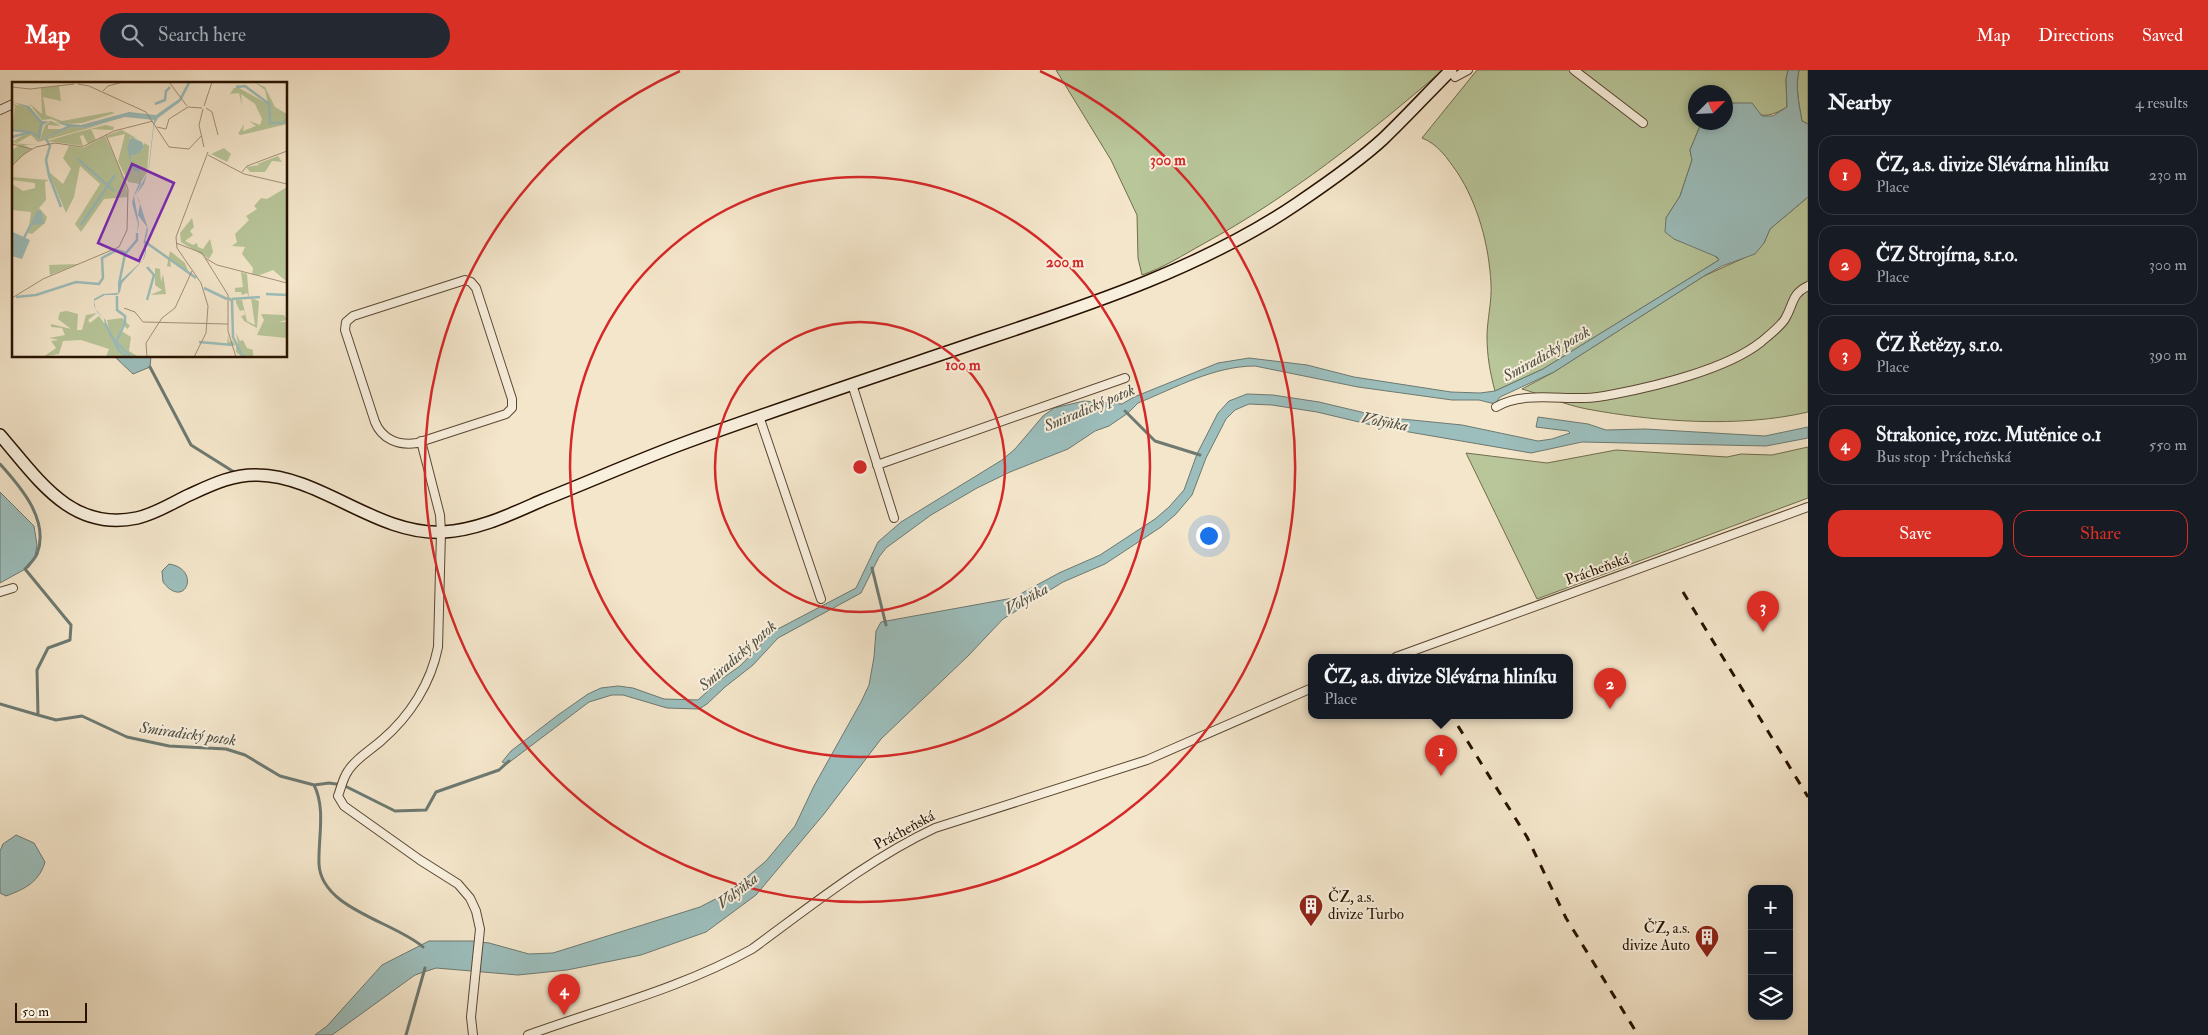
<!DOCTYPE html>
<meta charset="utf-8">
<style>
:root{--surface:#171b24;--page:#242831;--text:#f1f3f6;--muted:#9ea1a6;--line:#363941;--accent:#d93025}
body{margin:0;font-family:"IM FELL Double Pica",serif;background:var(--page);color:var(--text)}
.controls{position:absolute;right:15px;bottom:15px;display:grid;overflow:hidden;border-radius:10px;box-shadow:0 2px 8px #0003}
.controls button{width:45px;height:45px;display:grid;place-items:center;padding:0;border:0;border-bottom:1px solid var(--line);background:var(--surface);color:var(--text);font:25px sans-serif}
.compass{position:absolute;left:1688px;top:15px;width:45px;height:45px;border-radius:50%;background:var(--surface);box-shadow:0 2px 8px #0003;rotate:66deg}
.scale{position:absolute;left:15px;bottom:12px;width:72px;box-sizing:border-box;padding-left:5px;border:2px solid #271200;border-top:0;font-size:14px;line-height:18px;white-space:nowrap;color:#271200;-webkit-text-stroke:4px #f8efdd;paint-order:stroke}
.you{position:absolute;left:1208px;top:465px;width:18px;height:18px;margin:-12px;border:4px solid #fff;border-radius:50%;background:#1a73e8;box-shadow:0 0 0 8px #1a73e833}
.badge{display:grid;place-items:center;width:32px;height:32px;border-radius:50%;background:var(--accent);color:#fff;font-size:16px;font-weight:700}
.pin{position:absolute;translate:-50% -41px;filter:drop-shadow(0 1px 2px #0008)}
.pin::after{content:'';position:absolute;top:26px;width:18px;height:15px;background:inherit;clip-path:polygon(0 0,100% 0,50% 100%)}
.popup{position:absolute;left:1308px;top:584px;width:265px;height:65px;box-sizing:border-box;display:grid;place-content:center;border-radius:10px;background:var(--surface);filter:drop-shadow(0 1px 4px #0005);font-size:16px;white-space:nowrap;color:var(--muted)}
.popup b{font-size:19px;color:var(--text)}
.popup::after{content:'';position:absolute;left:50%;top:100%;margin-left:-10px;border:10px solid transparent;border-top-color:var(--surface)}
.list{margin:0;padding:0;list-style:none}
h2{display:flex;justify-content:space-between;align-items:center;height:65px;margin:0;padding:0 20px;font-size:21px}
h2 small{font-size:16px;font-weight:400;color:var(--muted)}
.list li{display:grid;grid-template-columns:32px 1fr auto;gap:15px;align-items:center;box-sizing:border-box;height:80px;margin:0 10px 10px;padding:0 10px;border:1px solid var(--line);border-radius:15px}
.list b{display:block;font-size:19px;white-space:nowrap}
.list p{margin:0;font-size:16px;white-space:nowrap;color:var(--muted)}
.list em{font-size:16px;font-style:normal;color:var(--muted)}
.actions{display:flex;gap:10px;padding:15px 20px}
.actions a{flex:1;padding:11px 0;border:1px solid var(--accent);border-radius:15px;text-align:center;font-size:18px;color:var(--accent)}
.actions .main{background:var(--accent);color:#fff}
.icon{flex:none;width:28px;height:28px;fill:none;stroke:currentColor;stroke-width:2;stroke-linecap:round;stroke-linejoin:round}
.map{position:relative;flex:none;width:1808px;height:965px;overflow:hidden}
header{display:flex;align-items:center;gap:30px;box-sizing:border-box;height:70px;padding:0 25px;background:var(--accent);color:#fff}
header strong{font-size:24px}
nav{display:flex;gap:28px;margin-inline-start:auto;font-size:18px}
.search{width:350px;height:45px;background:var(--page);display:flex;align-items:center;gap:12px;box-sizing:border-box;padding:0 18px;border-radius:28px;color:var(--muted);font-size:19px}
main{display:flex}
aside{flex:1;background:var(--surface)}
.map>svg:first-child{display:block}
</style>
<header>
<strong>Map</strong>
<div class="search"><svg class="icon" aria-label="search" viewBox="0 0 24 24"><circle cx="10" cy="10" r="6"/><path d="M15 15l6 6"/></svg>Search here</div>
<nav><a>Map</a><a>Directions</a><a>Saved</a></nav>
</header>
<main>
<div class="map">
<svg width="1808" height="965" viewBox="0 0 1808 965">
<rect width="100%" height="100%" fill="#f4e6cb"/>
<filter id="stains"><feTurbulence type="fractalNoise" baseFrequency=".004" numOctaves="4"/><feColorMatrix values="0 0 0 0 .2 0 0 0 0 .09 0 0 0 0 .02 0 0 0 .5 -.17"/></filter>
<radialGradient id="worn" r=".72"><stop offset=".6" stop-color="#630" stop-opacity="0"/><stop offset="1" stop-color="#630" stop-opacity=".3"/></radialGradient>
<path fill="#b8c69a" stroke="#706c4d" d="M1056,0h387c-76,65 -152,126 -240,174 -20,11 -40,24 -61,31l-4,-17 -1,-43 -26,-55z
M1477,0h311l-2,9 1,28c-25,15 -29,7 -53,-4l-8,2v-13h-30v30l7,1 -3,3 -10,24 2,10 -12,36 -14,22 8,21c13,5 36,10 45,21l-176,109 -48,22c-5,-18 -8,-36 -8,-54 0,-17 5,-35 4,-53 -2,-39 -13,-80 -34,-112 -10,-14 -19,-28 -35,-34z
M1799,0h9v54l-6,-3c-3,-17 -7,-34 -3,-51z
M1808,127v215c-68,16 -152,10 -221,-3 -22,-4 -44,-14 -65,-20l32,-17 150,-96 40,-18 20,-15 6,-14z
M1808,377v51l-271,101 -71,-146 81,10 69,-13 111,7 14,-3 31,1z"/>
<path fill="#9cbebc" stroke="#6d7971" d="M1788,0h11c-4,17 0,34 3,51l6,3v73l-38,32 -6,14 -9,11 -33,12 -18,10 -150,96 -54,25 -5,7 -16,-4h-27l-94,-13 -103,-21c-41,0 -80,22 -117,37l-10,10 -19,13 -14,5 -27,18 -58,23 -33,16 -46,27 -45,33 -7,9 -18,36 -83,45 -25,27 -28,22 -18,17 -8,5 -32,-1 -44,-13h-11l-23,7 -82,62 -5,-2 9,-11 47,-36 30,-21 13,-6 17,-2 15,2 31,11 34,1 22,-20 20,-14 34,-35 82,-43 22,-46 23,-20 101,-62 13,-11 28,-33 11,-8 30,-7 38,3 12,-7 84,-34 31,-5 58,7 47,12 97,15 29,1 15,-2 48,-22 176,-109 -2,-3 -43,-18 -9,-7 1,-14 14,-22 12,-36 -2,-10 10,-24 3,-3 23,-1v-17l8,-2h18l10,13h11l14,-9 -1,-28z
M114,286h37l-1,11 -17,7z
M1247,324l26,1 46,7 63,15 80,8 76,16 14,-2 18,-6 -2,-2 -32,-4 2,-10 50,7 18,6 39,-1 120,7 43,-9v11l-42,8 -184,-4 -51,11 -151,-26 -63,-15 -45,-7 -23,-1 -14,6 -9,9 -20,39 -14,37 -16,19 -15,13 -56,37 -42,18 -60,37 -35,37 -87,83 -57,75 -68,81 -50,37 -65,23 -74,15 -49,5 -82,-7 -21,7 -83,60h-17l12,-9 55,-61 47,-24h43l17,2 40,11 24,-1 147,-46 29,-15 37,-31 29,-35 19,-40 47,-84 8,-17 5,-28 2,-26 5,-9 132,-24 46,-25 41,-18 55,-36 14,-12 15,-17 13,-36 21,-41 11,-12z
M0,422l34,34 3,19 -2,11 -6,11 -29,16z
M169,494c33,5 16,47 -6,18l-1,-11z
M16,765l18,8 11,19c-6,20 -20,27 -39,34l-6,-3v-42l3,-7z"/>
<g fill="none" stroke-linecap="round" stroke-linejoin="round">
<path stroke="#6d7971" stroke-width="3" d="M150,297l41,78 43,27
M1125,341l30,30 45,14
M0,394c20,22 50,56 37,90 -2,5 -8,11 -12,15l46,56 -1,15 -22,8 -11,22 1,45 18,5 26,-4 45,21 42,9 57,3 19,6 35,21 34,9 15,-2 14,2 52,26 31,-1 10,-18 63,-22 10,-9
M872,498l14,57
M0,634l38,11
M314,715c12,23 4,54 5,79 2,45 76,58 104,83
M406,965l19,-67"/>
<defs>
<path id="street" d="M1574,0l69,53
M1450,1l5,6 13,-7
M0,40l13,-6
M465,210l6,2 5,6 36,111v9l-6,6 -89,29c-19,3 -35,-4 -42,-21l-30,-92 1,-8 7,-6z
M852,314l42,134
M1496,337c24,-15 61,-8 89,-9 10,0 20,-2 30,-4 42,-8 112,-25 146,-52 7,-6 19,-15 24,-23 9,-15 6,-25 23,-33
M759,346l62,183
M421,371l19,74 1,17 -3,115c-7,36 -28,69 -56,93 -11,10 -26,18 -34,31 -5,7 -7,17 -10,25l6,10 76,54 38,24 12,14 6,13 4,18 -9,88 2,18
M877,395l248,-87
M0,522l13,-4
M1396,587l412,-150
M528,965c75,-27 154,-47 224,-86 59,-43 117,-90 183,-121l212,-68 165,-72"/>
<path id="secondary" d="M0,365c38,44 71,97 137,83 18,-4 35,-15 52,-23 22,-10 44,-21 69,-20 63,1 120,61 185,57 36,-2 68,-18 100,-32 48,-19 95,-40 144,-58 99,-36 199,-69 299,-103 106,-35 220,-73 312,-136 28,-19 60,-41 85,-64 23,-22 45,-46 68,-69"/>
</defs>
<use href="#street" stroke="#5a4733" stroke-width="10"/>
<use href="#secondary" stroke="#271200" stroke-width="14"/>
<use href="#street" stroke="#f8efdd" stroke-width="8"/>
<use href="#secondary" stroke="#f8efdd" stroke-width="11"/>
<path stroke="#271200" stroke-width="3" stroke-dasharray="9 9" stroke-linecap="butt" d="M1683,522l125,205
M1458,656l69,111 39,81 72,117"/>
</g>
<g fill="none" stroke="#d62828" stroke-width="2.5">
<circle cx="860" cy="397" r="145"/>
<circle cx="860" cy="397" r="290"/>
<path d="M1040 1A435 435 0 1 1 680 1"/>
</g>
<defs>
<symbol id="building-pin" viewBox="-11 -11 22 30"><path d="M0 17L-7.5 6A9.5 9.5 0 1 1 7.5 6Z" fill="#8f2418" stroke="#f8efdd"/><path d="M-4-6H4V6H1V3H-1V6H-4ZM-2.5-4.3h1.7v1.8h-1.7ZM.8-4.3h1.7v1.8H.8ZM-2.5-1h1.7V.8h-1.7ZM.8-1h1.7V.8H.8Z" fill="#fff"/></symbol>
</defs>
<g fill-rule="evenodd">
<use href="#building-pin" x="1297" y="822" width="28" height="38"/>
<use href="#building-pin" x="1693" y="853" width="28" height="38"/>
</g>
<g text-anchor="middle" stroke-width="4" stroke-linejoin="round" paint-order="stroke">
<g font-size="15" fill="#271200" stroke="#f8efdd">
<text transform="translate(1597 499) rotate(-20)" y="5">Prácheňská</text>
<text transform="translate(904 760) rotate(-28)" y="5">Prácheňská</text>
</g>
<g font-size="15" fill="#271200" stroke="#f8efdd" text-anchor="start">
<text x="1328" y="832">ČZ, a.s.<tspan x="1328" dy="17">divize Turbo</tspan></text>
<text x="1690" y="863" text-anchor="end">ČZ, a.s.<tspan x="1690" dy="17">divize Auto</tspan></text>
</g>
<g font-size="16" font-style="italic" fill="#504e42" stroke="#f8efdd">
<text transform="translate(1546 283) rotate(-29)" y="6">Smiradický potok</text>
<text transform="translate(1089 337) rotate(-23)" y="6">Smiradický potok</text>
<text transform="translate(1385 351) rotate(10)" y="6">Volyňka</text>
<text transform="translate(1026 528) rotate(-29)" y="6">Volyňka</text>
<text transform="translate(737 585) rotate(-41)" y="6">Smiradický potok</text>
<text transform="translate(188 663) rotate(8)" y="6">Smiradický potok</text>
<text transform="translate(737 820) rotate(-38)" y="6">Volyňka</text>
</g>
</g>
<g transform="translate(12 12)">
<rect width="275" height="275" fill="#f4e6cb"/>
<path d="M242,0l11,5 10,20 12,7v10l-46,11 -3,-1 6,-10 -1,7 13,-5 -7,-5 11,4 2,-6 -7,-15 -14,-10 1,12 -3,-13 -9,1 4,-6h5l29,16 -3,-14zM47,4l2,15 -18,-4 3,18 16,6 49,-9 4,1 -33,10 -19,1 -12,-5 -9,1 -13,-17 13,11 -1,-26zM0,22l12,2 10,8 7,10 -4,13 3,3 32,-13 14,1 22,-5 -70,19 -7,-7 -14,8 -5,-1 16,-10 -16,-1 3,-25zM39,39l8,4 1,1 -12,-1v4h13l-21,10 5,-14zM94,43l8,2 -1,3 -22,-1 5,11 -8,4 -5,-9 -3,1 3,10 -36,-5 27,-8zM110,48l16,9 -8,-2v20l13,-8 1,-6 5,3 -2,26 -7,12 -12,-2 -10,-21 7,-27 -18,4 1,-3zM93,54l20,44 3,17 -24,2 -23,33 -6,-8 25,-40 -20,-18 -6,31 -8,16 -18,-42 15,13 8,-15 -8,-11 6,-12 14,2zM0,61l14,1h10l-12,1 7,4 -19,16v-15l8,-5zM212,66l7,6 -4,8 -16,-8zM266,74l4,6 -10,-1 -7,11h-15l-4,-5 14,-2 -3,-1zM0,95l37,3 -4,2 1,18 -7,8 8,9 -2,6 -13,11 -4,-1 3,-21 -19,-2v-26l11,7 12,-3v-5l-23,-3zM275,105v95l-14,-12 -13,5h-8l1,-7 -11,-14 3,-7 -13,-1 5,-4 -2,-8 14,-14 -3,-4 11,-7 -3,-3 7,-8 6,1zM180,136l2,9 -4,4 3,4 -8,6 8,4 4,-2 1,4 5,2 7,-10 3,13 -4,7 -28,-17 -1,-9zM158,169l15,12 4,10 -19,-13 1,7 -4,-1zM66,182l-28,11 -1,-10zM143,186l5,1 1,13 2,-8 3,20 -16,1 12,-5 -7,-5zM229,190l6,2 2,24 -2,-5 -5,2 -1,-3h-6v-4l8,-1zM239,216l8,3 -2,27 -13,-7 -3,-5 4,-1 -1,-5 -4,1 -4,-8v-3h6l5,21 8,4zM55,229l11,3 -1,16h5l4,-15 11,-2 -9,7 2,3 9,-7 10,14 -2,-10 15,-2 8,8 -3,3 -3,-4 -4,5 11,7 -2,14 10,6h-33l3,-8 -28,-9 -18,1 -4,13 -16,3 13,-9 -5,-7 8,-1 -10,-2 16,-3 -3,-7 -11,-1v-3l20,5 -13,-10 2,-7zM249,232l23,1 3,5 -8,2h8l-1,16 -29,-3 7,-15zM224,251l4,8 3,-1 4,8 6,2v7h-10l-1,-4 -3,-3 3,7 -6,-5v-7l-9,1 1,-12 1,8 3,-2 7,10z" fill="#b8c69a"/>
<path d="M176,0h3l-10,19 -23,17 -4,7 -5,43 -5,16 -8,11 3,5 9,29 -1,6 -2,6 1,7v4l-2,7 -22,24 -2,9 -3,3h-12l-11,6 2,9 8,8 2,3 -1,6 -1,-9 -7,-6 -3,-7v-6l9,-5 15,-1v-10l25,-23 2,-8 -1,-11 3,-14 -9,-12 2,-11 -4,-9 12,-23 6,-52 -29,-3 -39,11 -14,-1 -32,13 -3,-3 3,-14 -14,-16 -14,-5 17,4 13,15 39,4 48,-13 27,3 23,-16zM38,39l17,5 -27,13 3,-14zM119,55l11,5 2,5 -5,6 -8,3v8h6l2,6 2,12v2l-7,12 5,28 -2,10 1,-10 -6,-21 2,-8 6,-14 -1,-9 -5,-1 -3,-7 -4,-16zM29,128l3,14 -14,1 7,-14zM1,150l17,8 -8,19 -10,-3z" fill="#9cbebc" fill-rule="evenodd"/>
<path fill="none" stroke="#9cbebc" stroke-width="2.5" d="M224,5l9,-1 24,18 1,19h13l4,-5M143,22l10,-4 1,-9 4,-4M0,48l18,2M0,55l18,-5 8,4M34,57l4,7 -4,14 3,16 12,31M66,77l36,32M69,143l34,-50M12,156l7,-14M132,159l52,37M135,185l7,8 -7,25M107,202l6,-30M192,206l23,11M254,212l21,1M105,214v14l8,6v7l-9,19 15,15M4,215l20,-2 40,-13 23,2 4,-6 -1,-20 15,-8 9,3 11,-13v-7M217,216l3,3 1,36 10,20M220,217l28,-2M93,241l14,28 8,6M187,260l34,3"/>
<path fill="none" stroke="#a2917a" stroke-width="1" d="M157,0l18,24M66,2l11,2 57,26 23,35 20,2 12,-13M0,5l18,2 44,-5M91,9l5,-5 15,-4M192,24l8,-24M194,26l6,4 6,23M191,27l-4,16 5,22M145,45l9,2 3,-10 19,-12 14,1M0,62l20,5M196,73l36,19 43,10M0,84l12,-12 12,-7 19,-4 27,4 32,-16 39,-10M229,91l6,-7 40,-15M164,161l26,10 26,42v36l8,26M193,176l12,7 70,18M0,216l31,-19 76,-32 8,-17 1,-41 -22,-54M112,226l11,4 8,10 85,2M135,275l-1,-14 16,-25 13,-10 17,-37M182,275l12,-24 2,-27 -7,-23 -24,-35 -1,-11 32,-85"/>
<path fill="#7b2cbf" fill-opacity="0.15" stroke="#7b2cbf" stroke-width="2.5" d="M120,82l42,19 -35,78 -41,-18z"/>
<rect width="275" height="275" fill="none" stroke="#271200" stroke-width="2.5"/>
</g>
<circle cx="860" cy="397" r="8" fill="#d62828" stroke="#f8efdd" stroke-width="2.5"/>
<g font-size="15" text-anchor="middle" font-weight="bold" fill="#d62828" stroke="#f8efdd" stroke-width="4" stroke-linejoin="round" paint-order="stroke">
<text x="1168" y="95">300 m</text>
<text x="1065" y="197">200 m</text>
<text x="963" y="300">100 m</text>
</g>
<rect width="100%" height="100%" filter="url(#stains)"/>
<rect width="100%" height="100%" fill="url(#worn)"/>
</svg>
<div class="controls">
<button>+</button>
<button>−</button>
<button><svg class="icon" aria-label="layers" viewBox="0 0 24 24"><path d="M12 4l9 5-9 5-9-5zM3 14l9 5 9-5"/></svg></button>
</div>
<svg class="compass" viewBox="-18 -18 36 36"><path d="M0-13l5 13h-10z" fill="#e53935"/><path d="M0 13l5-13h-10z" fill="#9ea1a6"/></svg>
<div class="scale">50 m</div>
<div class="you"></div>
<div class="pin badge" style="left:1441px;top:706px">1</div>
<div class="popup"><b>ČZ, a.s. divize Slévárna hliníku</b>Place</div>
<div class="pin badge" style="left:1610px;top:639px">2</div>
<div class="pin badge" style="left:1763px;top:562px">3</div>
<div class="pin badge" style="left:564px;top:945px">4</div>
</div>
<aside>
<h2>Nearby<small>4 results</small></h2>
<ul class="list">
<li><span class="badge">1</span><div><b>ČZ, a.s. divize Slévárna hliníku</b><p>Place</p></div><em>230 m</em></li>
<li><span class="badge">2</span><div><b>ČZ Strojírna, s.r.o.</b><p>Place</p></div><em>300 m</em></li>
<li><span class="badge">3</span><div><b>ČZ Řetězy, s.r.o.</b><p>Place</p></div><em>390 m</em></li>
<li><span class="badge">4</span><div><b>Strakonice, rozc. Mutěnice 0.1</b><p>Bus stop · Prácheňská</p></div><em>550 m</em></li>
</ul>
<div class="actions"><a class="main">Save</a><a>Share</a></div>
</aside>
</main>
